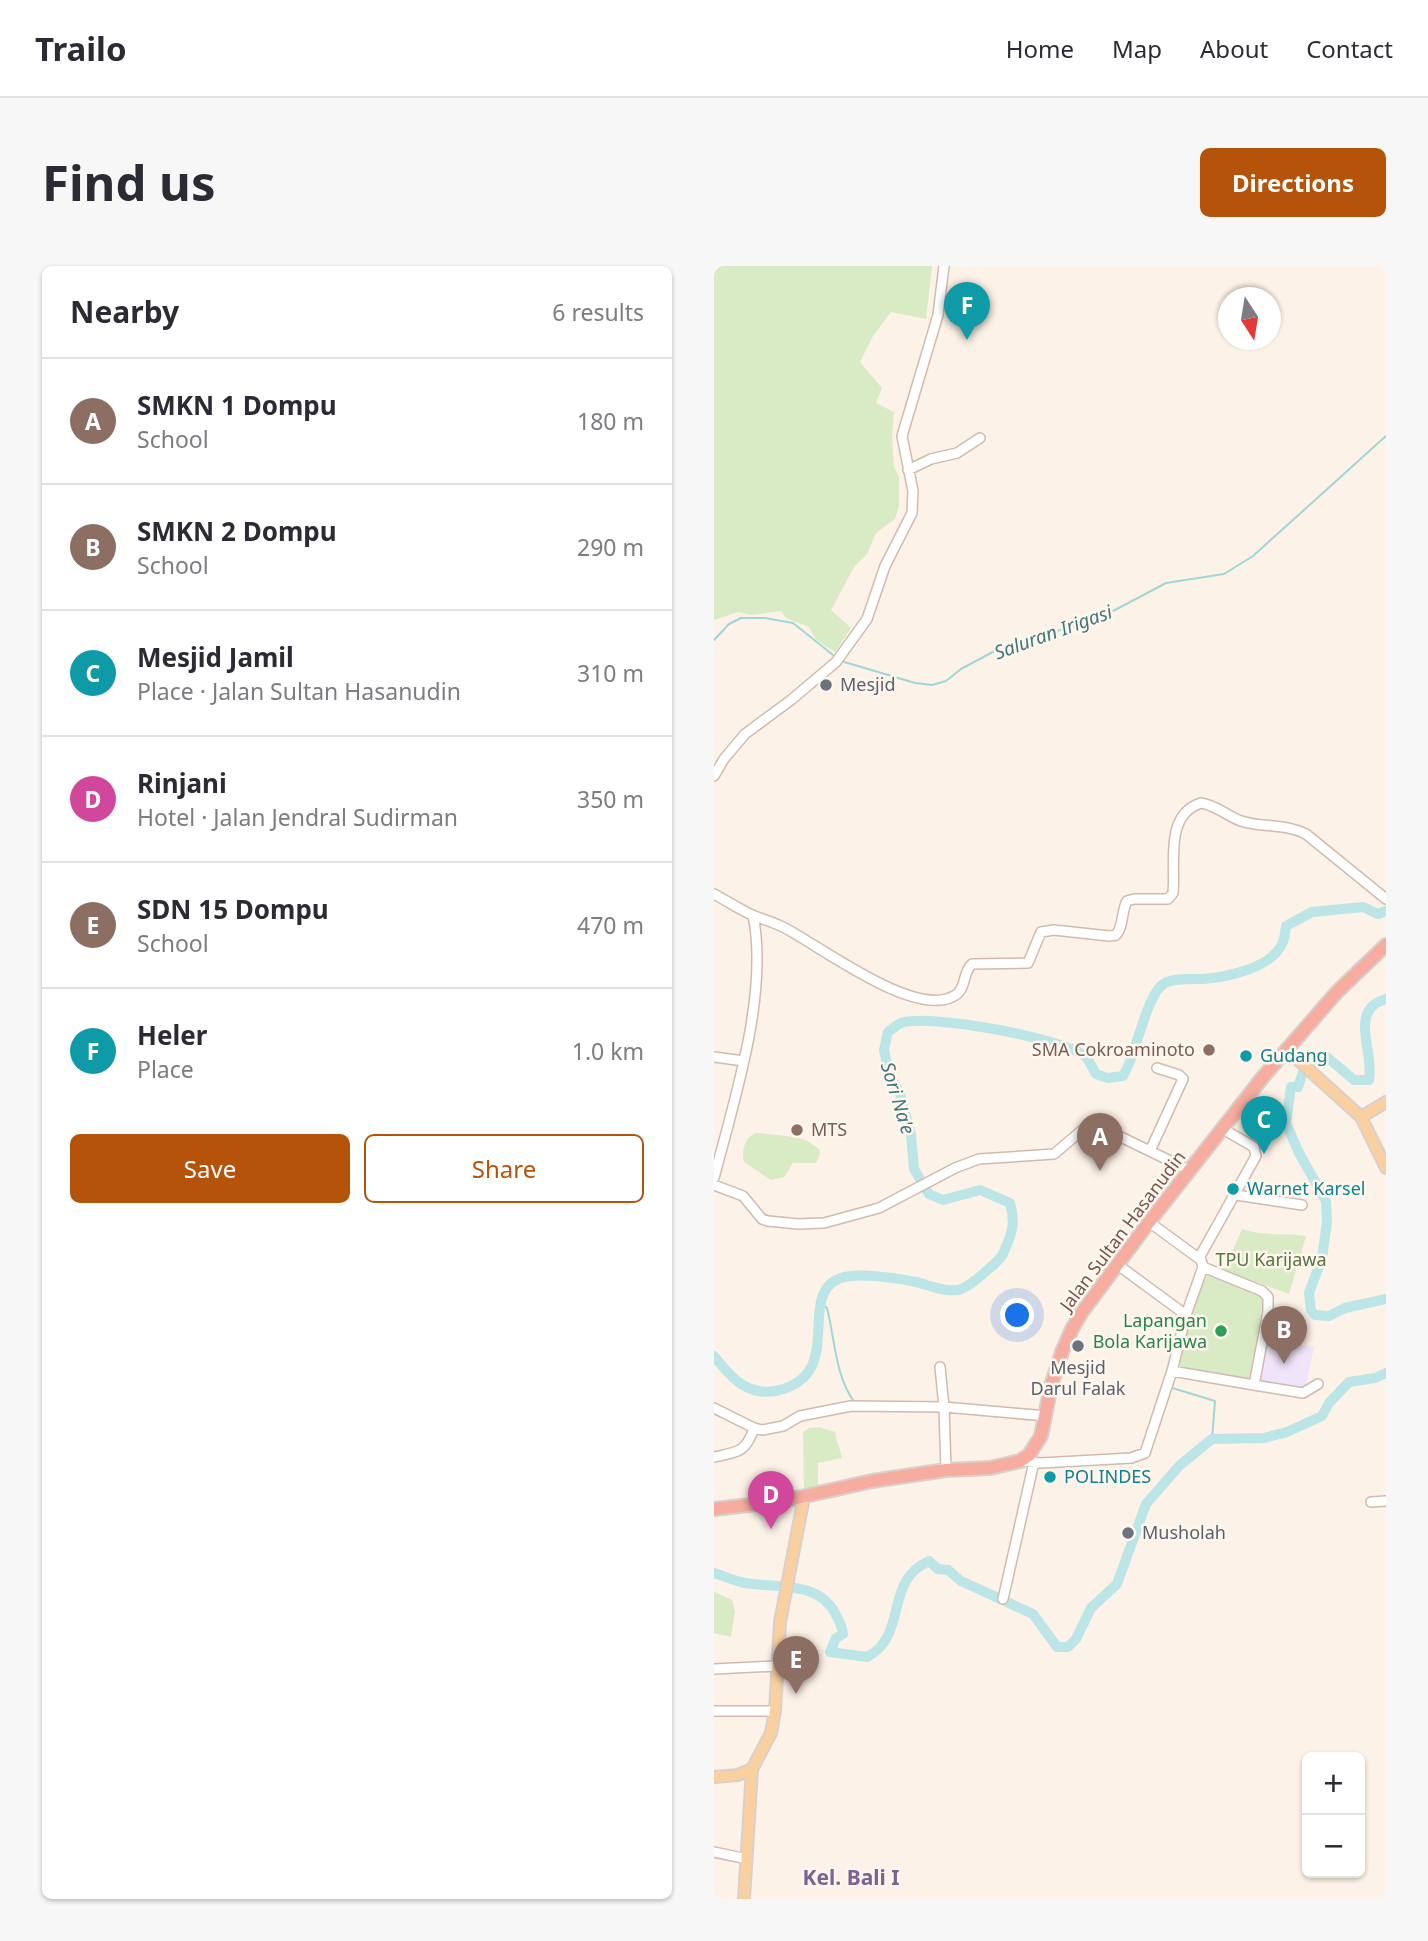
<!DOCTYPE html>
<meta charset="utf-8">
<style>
:root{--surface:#fff;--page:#f7f7f7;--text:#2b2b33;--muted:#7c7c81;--line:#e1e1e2;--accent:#b45309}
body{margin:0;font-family:"Noto Sans",sans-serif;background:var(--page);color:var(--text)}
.controls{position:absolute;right:21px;bottom:21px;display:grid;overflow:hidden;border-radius:10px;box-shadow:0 2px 5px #0004}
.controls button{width:63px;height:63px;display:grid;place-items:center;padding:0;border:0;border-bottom:2px solid var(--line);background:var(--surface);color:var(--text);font:35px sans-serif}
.compass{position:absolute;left:504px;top:21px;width:63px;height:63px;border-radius:50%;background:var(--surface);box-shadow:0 2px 5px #0004;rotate:168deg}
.you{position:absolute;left:304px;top:1050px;width:24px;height:24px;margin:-18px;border:5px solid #fff;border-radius:50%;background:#1a73e8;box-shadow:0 0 0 10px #1a73e833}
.badge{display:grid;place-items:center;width:46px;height:46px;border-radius:50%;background:var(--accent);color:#fff;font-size:23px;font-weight:700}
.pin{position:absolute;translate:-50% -58px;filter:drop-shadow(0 2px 4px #0008)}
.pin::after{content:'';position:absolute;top:37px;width:24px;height:21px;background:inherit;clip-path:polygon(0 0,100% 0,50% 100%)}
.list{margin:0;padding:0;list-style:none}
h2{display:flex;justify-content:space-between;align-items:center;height:91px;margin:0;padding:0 28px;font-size:30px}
h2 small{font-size:23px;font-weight:400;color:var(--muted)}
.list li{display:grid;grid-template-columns:46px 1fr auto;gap:21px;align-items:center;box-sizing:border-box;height:126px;padding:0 28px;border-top:2px solid var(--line)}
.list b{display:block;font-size:26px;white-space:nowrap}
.list p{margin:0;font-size:23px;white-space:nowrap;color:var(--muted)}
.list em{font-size:23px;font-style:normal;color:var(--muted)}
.actions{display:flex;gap:14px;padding:21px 28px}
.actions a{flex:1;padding:16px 0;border:2px solid var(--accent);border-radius:10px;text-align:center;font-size:24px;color:var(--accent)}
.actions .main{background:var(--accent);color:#fff}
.map{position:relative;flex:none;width:672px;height:1633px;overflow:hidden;border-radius:10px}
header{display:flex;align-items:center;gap:42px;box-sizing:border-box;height:98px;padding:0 35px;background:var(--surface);border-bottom:2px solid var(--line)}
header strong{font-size:33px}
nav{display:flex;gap:38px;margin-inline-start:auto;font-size:24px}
.intro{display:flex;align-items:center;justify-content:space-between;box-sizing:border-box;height:168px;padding:0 42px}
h1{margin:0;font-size:49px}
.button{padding:18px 32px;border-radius:10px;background:var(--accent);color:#fff;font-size:24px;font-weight:700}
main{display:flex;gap:42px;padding:0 42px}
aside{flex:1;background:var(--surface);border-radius:10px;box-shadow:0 2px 5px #0004}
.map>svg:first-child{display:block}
</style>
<header>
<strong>Trailo</strong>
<nav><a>Home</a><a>Map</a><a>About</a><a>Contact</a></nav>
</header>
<div class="intro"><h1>Find us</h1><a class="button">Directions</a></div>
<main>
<aside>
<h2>Nearby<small>6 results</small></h2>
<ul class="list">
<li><span class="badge" style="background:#8d6e63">A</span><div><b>SMKN 1 Dompu</b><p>School</p></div><em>180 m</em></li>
<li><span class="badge" style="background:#8d6e63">B</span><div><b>SMKN 2 Dompu</b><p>School</p></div><em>290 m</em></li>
<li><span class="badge" style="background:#0f9aa8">C</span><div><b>Mesjid Jamil</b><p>Place · Jalan Sultan Hasanudin</p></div><em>310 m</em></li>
<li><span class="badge" style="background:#d1479c">D</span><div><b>Rinjani</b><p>Hotel · Jalan Jendral Sudirman</p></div><em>350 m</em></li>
<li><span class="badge" style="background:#8d6e63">E</span><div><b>SDN 15 Dompu</b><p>School</p></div><em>470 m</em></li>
<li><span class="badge" style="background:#0f9aa8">F</span><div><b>Heler</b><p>Place</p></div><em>1.0 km</em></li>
</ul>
<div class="actions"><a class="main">Save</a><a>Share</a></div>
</aside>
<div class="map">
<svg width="672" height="1633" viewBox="0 0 672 1633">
<rect width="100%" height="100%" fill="#fcf2e7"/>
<path fill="#efe4f9" d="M549,1072l51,9 -9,43 -50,-10z"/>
<path fill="#d8ebc5" d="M0,0h218l-6,53 -35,-7 -18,24 -13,26 22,26 -6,15 18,9 -2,26 2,29 5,10v29l-4,13 -19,14 -9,21 -13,13 -23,43 20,18 -16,24 -19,-12 -7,-13 -23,-9 -5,-7 -29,4 -14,-3 -24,8z
M43,867l38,4 11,3 13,9 1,5 -4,9h-23l-9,14 -13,3 -27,-18c-3,-11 1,-27 13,-29z
M528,963c24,8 39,3 64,7l-17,58 -65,-24z
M485,1007l65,21 -14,86 -76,-12z
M105,1161l16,5c1,11 5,15 7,26l-24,5v24l-14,3 -1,-58 6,-4z
M0,1326l18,8 3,11 -4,26 -17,-4z"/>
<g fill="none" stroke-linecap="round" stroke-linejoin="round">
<path stroke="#a1d6d8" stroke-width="2" d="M0,374l15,-16 12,-6h24l28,5 40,32
M127,395l74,22 17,2 14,-4 15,-12 41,-22 96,-28 68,-36 58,-9 29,-18 133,-120
M106,1037l7,5c8,31 8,69 28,95
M455,1121l46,14 -3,38"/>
<path stroke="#bbe5e7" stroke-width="10" d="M672,733c-39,11 -11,53 -17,81h-15l-27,-23c-23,2 -22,10 -29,30h-7l-5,36 13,30 27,48 1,21 -5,36 -13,35 2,17 4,5 14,1 16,-8 41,-9
M0,1090c16,20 32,40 61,35 71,-14 23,-90 61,-111 17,-9 61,-2 80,2 13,3 28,10 42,8 9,-2 19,-11 26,-17 7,-6 14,-11 19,-19 9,-21 13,-29 7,-51l-30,-13 -37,10 -14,-6 -15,-25 -3,-34 -11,-41 -11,-21 -5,-23 4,-18c4,-2 8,-7 13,-9 25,-10 161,15 184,33 4,4 8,13 11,18l12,4 15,-2c14,-22 23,-83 42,-93 10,-5 27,-4 38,-4 24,-2 70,-11 80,-37 2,-5 2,-11 3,-16l26,-14 51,-5 15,7 8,-3
M0,1307c10,3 20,8 31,10 31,5 73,-2 90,30 4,8 7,12 8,21l-7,4 -6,14 37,5c42,-22 16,-76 62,-96l9,8 10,1 13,11 72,33 24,33h11l8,-8 15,-31 26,-24 29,-80 34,-39 32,-26 52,-1 23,-6 35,-16 7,-13 20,-21 26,-4 11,-5"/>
<defs>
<path id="minor" d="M194,204l23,-11 26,-6 23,-15
M0,510l10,-17 21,-25 46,-34 45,-38 31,-43 18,-53 27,-53 1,-22 -11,-55 36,-121 6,-49
M0,628c13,7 25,15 38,21 10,4 21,7 31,12 36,18 131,92 171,69 13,-7 8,-23 18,-32l56,-1 13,-31 13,-2 55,6 7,-1c8,-9 5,-23 11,-34l7,-2h34l5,-6c3,-30 -9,-78 28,-90 15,2 26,13 40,18 21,7 44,2 65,13l80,65
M0,791l30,4
M436,885l33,-72 -4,-4 -22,-7
M0,912c20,-77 55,-184 39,-263
M0,919l29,11 19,23 6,2 30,3 26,-1 55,-15 76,-40 24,-9 75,-5 32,-27 8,-3 97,47
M522,929l66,10
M485,992l57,-102 -2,-9 -31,-18
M404,999l68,50
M226,1101l4,40 2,63
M458,1105l82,14 14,-74v-14l-6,-6 -59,-24
M540,1119l49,8 15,-9
M0,1142l40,20 8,2 21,-4 17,-10 51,-10 93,1 102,9
M0,1191c23,-5 32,-4 40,-29
M306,1195l21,2 90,-5 14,-5 27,-82 14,-56 17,-48 -2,-7 -52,-38
M657,1236l15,-1
M289,1333l31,-137
M0,1403l62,-3
M0,1445h61
M0,1586l33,7"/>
<path id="major" d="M572,783l75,68 25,51
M647,851l25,-15
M0,1511l24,-2 14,-6 19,-36 4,-22 5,-89 24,-125
M30,1633l8,-130"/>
<path id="highway" d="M0,1243l69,-8 89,-20 74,-11 44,-2 30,-7 9,-6 12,-19 10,-50 11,-34 10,-23 10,-17 67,-90 114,-145 74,-85 49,-47"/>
</defs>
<use href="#minor" stroke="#d1bbaf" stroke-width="12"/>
<use href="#major" stroke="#d9d0cd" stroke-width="14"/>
<use href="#highway" stroke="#d9d0cd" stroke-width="16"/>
<use href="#minor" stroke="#fff" stroke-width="9"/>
<use href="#major" stroke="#fbd0a0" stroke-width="10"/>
<use href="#highway" stroke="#f6ac9e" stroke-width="12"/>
</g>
<g fill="#6b7280" stroke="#fff6ee" stroke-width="2.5">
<circle cx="112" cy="419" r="7"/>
<circle cx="364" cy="1080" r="7"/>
<circle cx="414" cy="1267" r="7"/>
</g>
<g fill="#8d6e63" stroke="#fff6ee" stroke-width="2.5">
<circle cx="495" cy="784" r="7"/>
<circle cx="83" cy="864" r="7"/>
</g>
<g fill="#0f9aa8" stroke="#fff6ee" stroke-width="2.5">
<circle cx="532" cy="790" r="7"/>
<circle cx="519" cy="923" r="7"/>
<circle cx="336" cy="1211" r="7"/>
</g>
<circle fill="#2e9e5b" stroke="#fff6ee" stroke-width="2.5" cx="507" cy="1065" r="7"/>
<g text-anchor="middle" stroke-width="5" stroke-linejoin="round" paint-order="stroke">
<g font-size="18" fill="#5b616d" stroke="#fff6ee" text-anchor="start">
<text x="126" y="425">Mesjid</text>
<text x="364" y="1108" text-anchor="middle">Mesjid<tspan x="364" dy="21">Darul Falak</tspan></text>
<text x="428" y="1273">Musholah</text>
</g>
<g font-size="18" fill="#785e54" stroke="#fff6ee" text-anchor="end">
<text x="481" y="790">SMA Cokroaminoto</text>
<text x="97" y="870" text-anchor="start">MTS</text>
</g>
<g font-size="18" fill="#0d838f" stroke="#fff6ee" text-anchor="start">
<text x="546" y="796">Gudang</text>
<text x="533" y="929">Warnet Karsel</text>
<text x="350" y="1217">POLINDES</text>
</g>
<g font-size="18" fill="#77564b" stroke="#fff6ee">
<text transform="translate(409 965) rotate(-53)" y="6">Jalan Sultan Hasanudin</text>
</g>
<g font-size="18" fill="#567740" stroke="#fff6ee">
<text x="557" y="1000">TPU Karijawa</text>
</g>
<g font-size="18" fill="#27864d" stroke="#fff6ee" text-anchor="end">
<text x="493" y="1061">Lapangan<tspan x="493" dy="21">Bola Karijawa</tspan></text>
</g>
<g font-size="19" font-style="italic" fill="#3e787c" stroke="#fff6ee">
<text transform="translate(339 366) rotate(-20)" y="7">Saluran Irigasi</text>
<text transform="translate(184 832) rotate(73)" y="7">Sori Na'e</text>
</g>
<g font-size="21" font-weight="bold" fill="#7d6393" stroke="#fff6ee">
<text x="137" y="1619">Kel. Bali I</text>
</g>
</g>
</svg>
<div class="controls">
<button>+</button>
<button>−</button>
</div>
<svg class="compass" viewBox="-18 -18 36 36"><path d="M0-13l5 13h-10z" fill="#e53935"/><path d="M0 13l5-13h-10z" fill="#7c7c81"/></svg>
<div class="you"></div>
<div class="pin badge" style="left:386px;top:905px;background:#8d6e63">A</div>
<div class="pin badge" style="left:570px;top:1098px;background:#8d6e63">B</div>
<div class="pin badge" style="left:550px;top:888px;background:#0f9aa8">C</div>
<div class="pin badge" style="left:57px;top:1263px;background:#d1479c">D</div>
<div class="pin badge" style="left:82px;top:1428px;background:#8d6e63">E</div>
<div class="pin badge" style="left:253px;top:74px;background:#0f9aa8">F</div>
</div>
</main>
